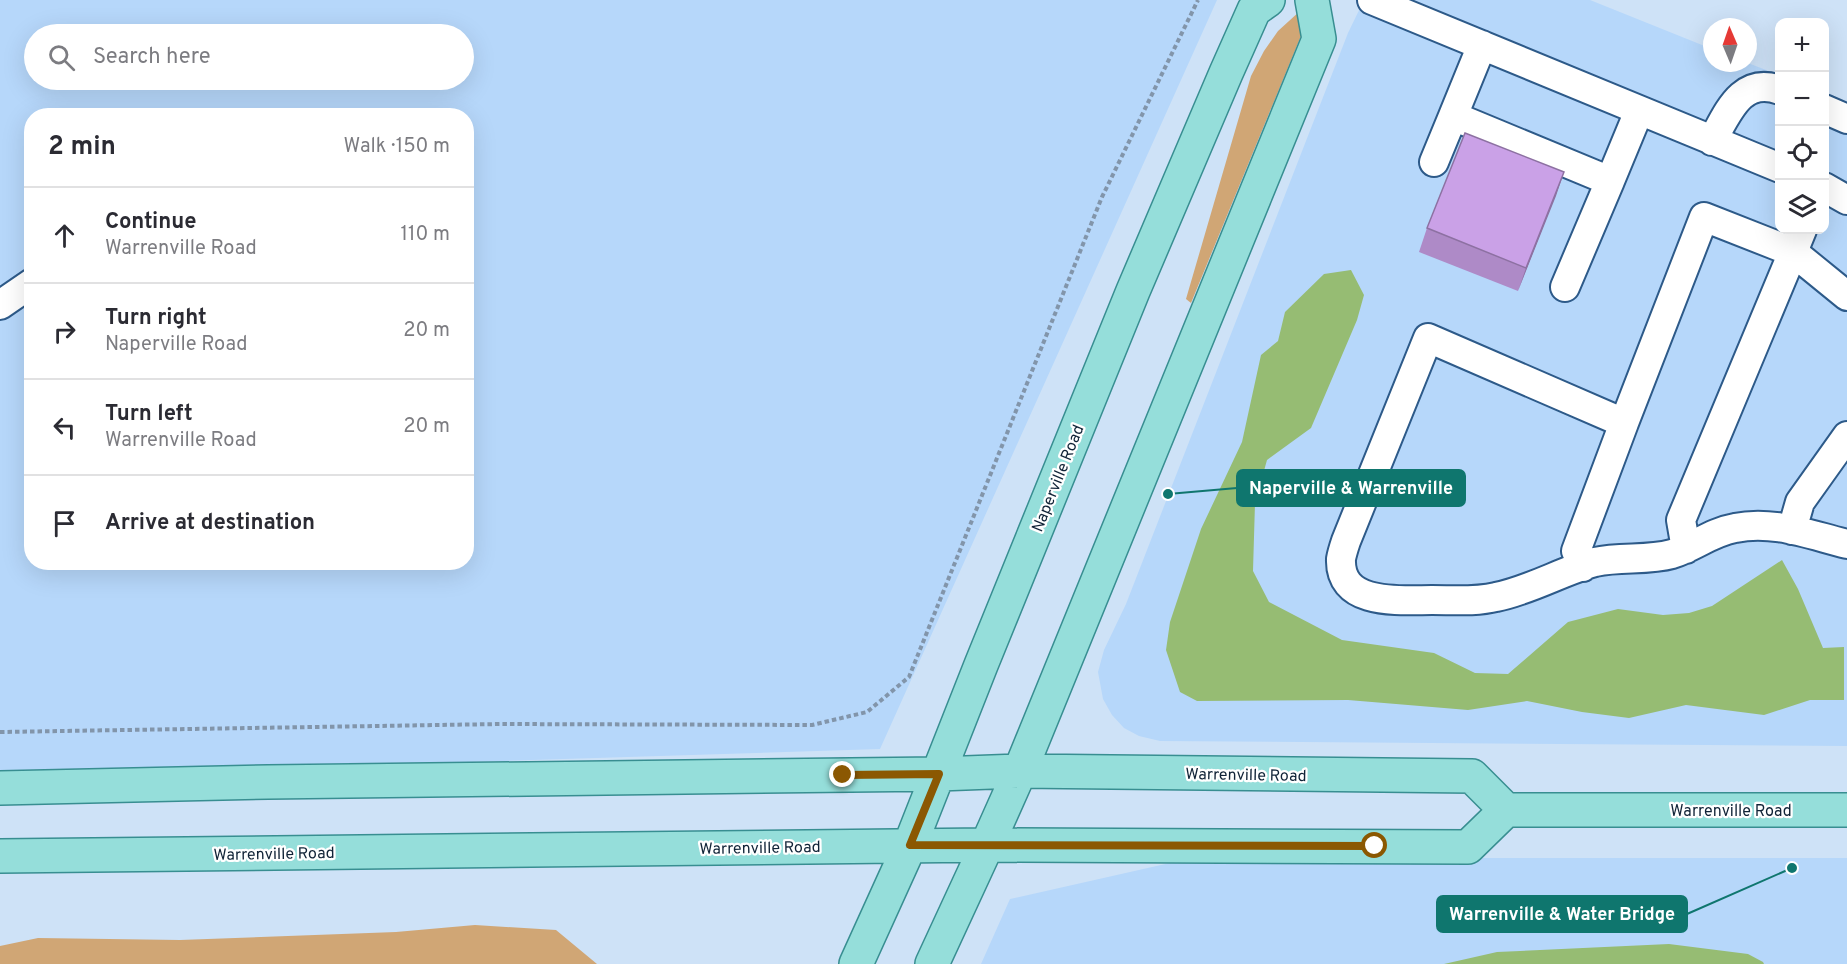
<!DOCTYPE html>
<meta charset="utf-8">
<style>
:root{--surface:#fff;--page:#f7f7f7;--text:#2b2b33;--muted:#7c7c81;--line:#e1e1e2}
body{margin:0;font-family:Overpass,sans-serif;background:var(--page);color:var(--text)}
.controls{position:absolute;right:18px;top:18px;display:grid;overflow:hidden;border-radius:12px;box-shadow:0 6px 24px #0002}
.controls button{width:54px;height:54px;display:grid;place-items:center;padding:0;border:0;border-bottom:2px solid var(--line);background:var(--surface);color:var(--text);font:30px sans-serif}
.compass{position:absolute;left:1703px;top:18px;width:54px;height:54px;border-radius:50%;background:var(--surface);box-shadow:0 6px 24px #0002;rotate:358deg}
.stop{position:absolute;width:18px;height:18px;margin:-14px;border:4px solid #8b5802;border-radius:50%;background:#fff}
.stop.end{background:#8b5802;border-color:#fff;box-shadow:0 2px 6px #0008}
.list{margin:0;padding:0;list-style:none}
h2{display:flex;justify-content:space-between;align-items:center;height:78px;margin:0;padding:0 24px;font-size:26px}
h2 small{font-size:20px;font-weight:400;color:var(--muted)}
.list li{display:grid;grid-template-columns:39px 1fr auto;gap:18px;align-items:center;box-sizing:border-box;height:96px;padding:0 24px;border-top:2px solid var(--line)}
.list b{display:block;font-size:22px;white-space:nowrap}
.list p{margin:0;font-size:20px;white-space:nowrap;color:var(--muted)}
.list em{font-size:20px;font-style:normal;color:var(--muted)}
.icon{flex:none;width:33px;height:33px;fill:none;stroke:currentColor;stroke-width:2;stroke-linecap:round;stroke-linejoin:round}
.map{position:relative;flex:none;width:1847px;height:964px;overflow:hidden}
.search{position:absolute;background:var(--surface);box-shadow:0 6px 24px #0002;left:24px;top:24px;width:450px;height:66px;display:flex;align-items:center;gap:15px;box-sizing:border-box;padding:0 21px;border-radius:33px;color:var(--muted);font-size:22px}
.panel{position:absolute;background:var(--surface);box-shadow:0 6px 24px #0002;left:24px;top:108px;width:450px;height:462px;border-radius:24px}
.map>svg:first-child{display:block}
</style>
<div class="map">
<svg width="1847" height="964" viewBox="0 0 1847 964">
<rect width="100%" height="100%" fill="#cee2f7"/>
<path fill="#b6d7fa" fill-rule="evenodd" d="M0,0h1217l-337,749 -880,28zM34,34h430v46h-430zM32,116h434v446h-434z
M1364,0h226l122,49v14h36l31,12 1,155h44l1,-137 22,9v644l-687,-5 -21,-5 -15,-8 -12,-13 -9,-16 -5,-27 6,-22 22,-46 222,-571z
M1192,858h655v106h-866l29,-65z"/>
<path fill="#d0a675" d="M1300,11l10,3 -119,289 -5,-4 65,-223 13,-25 14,-20z
M475,925l81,5 41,34h-597v-18l38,-8 142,2 216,-8z"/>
<path fill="#96bc73" d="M1351,270l13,25 -7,25 -46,108 -44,32 -12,43 -2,68 16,31 73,38 92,13 41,20 33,1 60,-52 50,-13 45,6 26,-2 23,-7 70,-46 16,29 25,59 21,-1v53h-34l-46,15 -78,-10 -57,13 -47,-6 -55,-11 -59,9 -120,-10 -151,1 -17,-9 -14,-42 4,-28 31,-93 41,-87 19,-87 17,-14 7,-29 39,-38z
M1669,944l79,10 15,8 1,2h-320l53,-12z"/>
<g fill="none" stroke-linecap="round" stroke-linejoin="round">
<defs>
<path id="minor" d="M1372,0l408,168
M1482,45l-29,71 157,65 29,-70
M1824,109l23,10
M1712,141c16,-28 29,-65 68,-51
M1434,162l19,-46
M1824,187l23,13
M1802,230l-9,22 -89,-35 -80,206 -196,-85 -82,203c-2,6 -4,12 -5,18 -2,48 61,41 91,41 21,0 44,2 64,-3 35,-7 66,-26 99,-35 26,-6 52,-1 77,-8 22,-7 40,-22 63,-26 39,-8 75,7 112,16
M1565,287l45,-106
M0,305l32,-22
M1792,530l8,-28 47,-66
M1686,549l-5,-29 112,-268 54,44
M1583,567l-7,-16 48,-128"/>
<path id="major" d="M0,788l268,-6 671,-8 81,-3 452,5 34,34
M0,856l987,-11 481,2 38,-37h341
M856,964l54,-119 71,-180 152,-374 93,-218 28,-63 14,-10
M932,964l55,-119 33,-74 299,-732 -7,-39"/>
</defs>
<use href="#minor" stroke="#2d5a89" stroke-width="32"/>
<use href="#major" stroke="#388e91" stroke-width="36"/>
<path stroke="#8295aa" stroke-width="4" stroke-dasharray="4.5 3" stroke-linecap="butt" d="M0,732l501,-8 311,1 55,-13 42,-35 193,-480 96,-197"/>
<use href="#minor" stroke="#fff" stroke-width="28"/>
<use href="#major" stroke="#95deda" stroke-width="33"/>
</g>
<path fill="#ae8ac7" d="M1564,172l-46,119 -99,-39 8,-24z"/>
<path fill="#8d71a2" d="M1564,172l-8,24 -38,95 8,-23z"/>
<path fill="#caa1e7" stroke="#8d71a2" stroke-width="1.5" d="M1465,133l99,39 -38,96 -99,-40z"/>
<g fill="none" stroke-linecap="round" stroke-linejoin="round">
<path stroke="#8b5802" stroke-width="8" d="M843,775l96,-1 -29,71 465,1"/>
</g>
<g text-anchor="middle" stroke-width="4.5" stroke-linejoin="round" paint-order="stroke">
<g font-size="16" fill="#102337" stroke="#fff">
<text transform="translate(1057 478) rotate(-68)" y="6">Naperville Road</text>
<text transform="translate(1246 774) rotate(1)" y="6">Warrenville Road</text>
<text x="1731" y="816">Warrenville Road</text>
<text transform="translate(760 847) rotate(-1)" y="6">Warrenville Road</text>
<text transform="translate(274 853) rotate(-1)" y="6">Warrenville Road</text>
</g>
</g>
<path fill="none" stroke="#0f766e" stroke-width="2" d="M1168 494L1237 488M1792 868L1687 914"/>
<g fill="#0f766e" stroke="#fff" stroke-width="2">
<circle cx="1168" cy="494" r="6"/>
<circle cx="1792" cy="868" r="6"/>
</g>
<g fill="#0f766e" stroke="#0f766e" stroke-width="2">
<rect x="1237" y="470" width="228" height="36" rx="6"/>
<rect x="1437" y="896" width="250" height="36" rx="6"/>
</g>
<g font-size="18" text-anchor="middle" font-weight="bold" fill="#fff">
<text x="1351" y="494">Naperville &amp; Warrenville</text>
<text x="1562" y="920">Warrenville &amp; Water Bridge</text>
</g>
</svg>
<div class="controls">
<button>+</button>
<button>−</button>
<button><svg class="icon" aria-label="locate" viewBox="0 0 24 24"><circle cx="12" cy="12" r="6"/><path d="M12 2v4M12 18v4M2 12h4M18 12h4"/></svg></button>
<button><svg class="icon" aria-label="layers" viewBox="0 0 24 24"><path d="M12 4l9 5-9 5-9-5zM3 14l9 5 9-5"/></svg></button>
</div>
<svg class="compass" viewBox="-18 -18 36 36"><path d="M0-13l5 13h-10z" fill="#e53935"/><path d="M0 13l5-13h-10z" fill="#7c7c81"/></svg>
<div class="stop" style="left:1375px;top:846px"></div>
<div class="stop end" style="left:843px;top:775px"></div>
<div class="search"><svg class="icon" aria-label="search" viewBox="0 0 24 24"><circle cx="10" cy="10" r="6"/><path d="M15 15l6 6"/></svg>Search here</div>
<section class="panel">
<h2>2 min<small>Walk · 150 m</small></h2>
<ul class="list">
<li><svg class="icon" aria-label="ahead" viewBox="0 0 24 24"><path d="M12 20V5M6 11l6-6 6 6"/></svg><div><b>Continue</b><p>Warrenville Road</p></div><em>110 m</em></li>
<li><svg class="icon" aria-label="right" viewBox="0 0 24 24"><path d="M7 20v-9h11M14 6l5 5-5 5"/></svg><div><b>Turn right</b><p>Naperville Road</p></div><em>20 m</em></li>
<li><svg class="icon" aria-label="left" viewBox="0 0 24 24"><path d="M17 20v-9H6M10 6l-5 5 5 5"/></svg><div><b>Turn left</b><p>Warrenville Road</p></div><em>20 m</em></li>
<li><svg class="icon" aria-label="arrive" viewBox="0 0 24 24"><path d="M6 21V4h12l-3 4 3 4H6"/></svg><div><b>Arrive at destination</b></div></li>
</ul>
</section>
</div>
